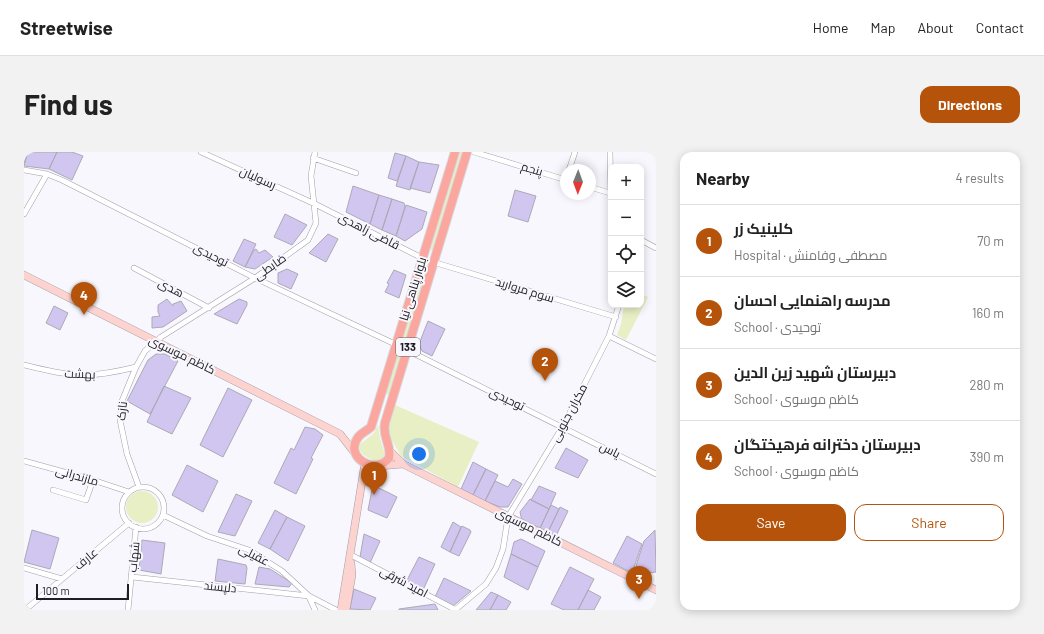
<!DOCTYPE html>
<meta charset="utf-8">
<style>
:root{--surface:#fff;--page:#f2f2f2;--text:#222;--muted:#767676;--line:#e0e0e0;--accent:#b45309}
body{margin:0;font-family:Barlow,Cairo,sans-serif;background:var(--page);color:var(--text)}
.controls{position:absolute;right:12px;top:12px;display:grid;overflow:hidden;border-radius:8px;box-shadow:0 2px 10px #0003}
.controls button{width:36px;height:36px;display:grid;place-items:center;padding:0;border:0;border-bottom:1px solid var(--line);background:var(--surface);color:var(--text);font:20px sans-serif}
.compass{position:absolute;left:536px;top:12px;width:36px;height:36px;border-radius:50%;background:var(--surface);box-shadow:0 2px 10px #0003;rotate:181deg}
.scale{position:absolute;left:12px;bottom:10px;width:93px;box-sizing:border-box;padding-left:4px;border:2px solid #1f1e22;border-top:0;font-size:11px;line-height:14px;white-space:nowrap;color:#1f1e22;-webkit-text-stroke:3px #f8f7fe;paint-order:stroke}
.you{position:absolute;left:395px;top:302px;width:14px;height:14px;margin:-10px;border:3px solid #fff;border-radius:50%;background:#1a73e8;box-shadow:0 0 0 6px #1a73e833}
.badge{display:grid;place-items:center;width:26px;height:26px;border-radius:50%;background:var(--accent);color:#fff;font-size:13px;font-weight:700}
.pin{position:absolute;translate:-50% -33px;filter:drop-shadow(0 1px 2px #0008)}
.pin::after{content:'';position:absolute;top:21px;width:14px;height:12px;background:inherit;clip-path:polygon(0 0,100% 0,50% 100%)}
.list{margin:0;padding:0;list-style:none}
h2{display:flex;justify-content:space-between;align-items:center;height:52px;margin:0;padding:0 16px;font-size:17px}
h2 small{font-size:13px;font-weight:400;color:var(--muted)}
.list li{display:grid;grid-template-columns:26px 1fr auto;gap:12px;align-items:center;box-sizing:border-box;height:72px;padding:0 16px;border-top:1px solid var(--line)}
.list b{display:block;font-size:15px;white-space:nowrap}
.list p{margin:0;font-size:13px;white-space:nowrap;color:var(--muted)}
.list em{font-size:13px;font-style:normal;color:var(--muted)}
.actions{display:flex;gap:8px;padding:12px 16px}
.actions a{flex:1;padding:9px 0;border:1px solid var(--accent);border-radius:12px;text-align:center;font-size:14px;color:var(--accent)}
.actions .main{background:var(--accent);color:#fff}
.icon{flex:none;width:22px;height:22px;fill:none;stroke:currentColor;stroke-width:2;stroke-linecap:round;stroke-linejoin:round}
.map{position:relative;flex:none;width:632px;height:458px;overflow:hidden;border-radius:12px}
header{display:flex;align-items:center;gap:24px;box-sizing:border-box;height:56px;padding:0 20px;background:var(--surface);border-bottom:1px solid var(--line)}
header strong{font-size:19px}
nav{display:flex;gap:22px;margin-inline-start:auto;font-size:14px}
.intro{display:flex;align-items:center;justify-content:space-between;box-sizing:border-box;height:96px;padding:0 24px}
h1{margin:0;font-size:28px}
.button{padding:10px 18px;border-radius:12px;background:var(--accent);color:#fff;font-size:14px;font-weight:700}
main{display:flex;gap:24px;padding:0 24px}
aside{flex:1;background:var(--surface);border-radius:12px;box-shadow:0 2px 10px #0003}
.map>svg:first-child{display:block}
</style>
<header>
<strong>Streetwise</strong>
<nav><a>Home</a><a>Map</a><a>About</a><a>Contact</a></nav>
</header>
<div class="intro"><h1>Find us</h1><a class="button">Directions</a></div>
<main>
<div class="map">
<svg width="632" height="458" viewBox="0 0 632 458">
<rect width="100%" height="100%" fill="#f8f7fe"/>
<path fill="#e9efc5" d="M435,0h3l-29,97 -3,2z
M399,127l1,2 -34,112 -3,2 -1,-2 34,-112z
M617,142l7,3 -22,43 -9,-5 4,-11 3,-19h17z
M371,253l84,37 -21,45 -57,-31 -14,-24z
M354,273l2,13 5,17 -6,6c-9,-1 -20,-6 -20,-16l15,-12z
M102 355a16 16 0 1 1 32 0a16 16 0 1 1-32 0Z"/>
<path fill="#d1c6f0" stroke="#aca9b5" d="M0,0h4l-4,11z
M4,0h29l-8,17 -25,-3z
M33,0h15l11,4 -11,24 -23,-11z
M371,1l11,3 -9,25 -9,-3z
M382,4l13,6 -9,28 -14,-4z
M395,10l20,3 -9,28 -20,-5z
M329,34l26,9 -9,29 -24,-12z
M491,38l21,6 -8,26 -20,-6z
M355,43l13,4 -10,31 -12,-6z
M368,47l12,4 1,4 -9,29 -14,-6z
M382,53l21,7 -5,17 -17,12 -9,-5z
M261,62l22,11 -15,20 -18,-8z
M304,82l10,5 -12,23 -17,-9z
M220,87l12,5 -11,23 -12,-6z
M232,97l3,4 6,-3 8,7 -18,12 -10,-2 9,-17z
M263,117l11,5 -7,15 -13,-6v-10z
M370,118l12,5 -7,23 -14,-6 4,-8 -2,-1z
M143,147l6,7v-2l8,-3 6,10 -24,16 -11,1v-11l8,-1 -2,-4v-7z
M215,147l8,3v3l-10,19 -23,-10z
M30,154l14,7 -8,17 -14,-7z
M404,169l17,8 -13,27 -10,-5 -3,-7z
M132,202h9l13,7 -28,53 -23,-13 21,-41z
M140,234l27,12 -19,36 -25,-12z
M204,236l24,12 -29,57 -23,-12z
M281,275l10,2 8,6 -12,23 2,1 -17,35 -22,-11 17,-35 3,2z
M542,296l22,12 -10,18 -23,-10z
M449,310l13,7 -13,26 -12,-6z
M163,313l31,16 -15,31 -31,-17z
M462,317l12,6 -13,26 -12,-6z
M489,327l9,5 -14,23h-8l-15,-6 10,-20 13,6z
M349,333l24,12 -10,21 -19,-8z
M515,334l17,7 -7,16 -18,-9z
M212,342l16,7 -17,35 -17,-4z
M506,347l19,10 -9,19 -18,-7 -2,-9z
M527,353l8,4 -11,23 -8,-4z
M536,355l8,4 -12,25 -8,-4z
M251,358l12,7 -17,32 -12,-6z
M263,365l18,9 -17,35 -18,-12z
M429,370l8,5 -11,25 -9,-5z
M438,374l8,4 1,2 -12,24 -9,-4z
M8,378l27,8 -9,31 -26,-7z
M631,378l1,42 -7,1 -13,-7 8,-25z
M340,382l16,7 -10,22 -10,-6z
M603,384l15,8 -10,29 -19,-10z
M497,387l24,12 -7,16 -27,-13 3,-12z
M118,388l23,3 -4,31 -22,-4z
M487,402l27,13 -10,23 -24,-13z
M395,405l16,7 -12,26 -17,-8z
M194,407l28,6 1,3 -2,16 -30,-3z
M235,415l11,2 22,14 -3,4 -34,-3z
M546,415l24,12 -16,31h-14l-13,-6z
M420,426l27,13 -18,15 -18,-9z
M330,437l22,9 -6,12 -20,-1z
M564,438l13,7 -7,13h-16z
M467,440l7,3 -8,15h-14z
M474,443l13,7 -5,8h-16z
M411,452l3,6h-39v-1z"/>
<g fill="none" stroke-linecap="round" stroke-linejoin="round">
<defs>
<path id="street" d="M177,0l114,52 107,54
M450,0l92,28
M586,0l1,48
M289,6l43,15
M0,18l23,4 15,6 193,98 142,67
M545,18l6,-18
M566,35l20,6
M0,62l23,-40
M617,88l15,8
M409,110l183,55
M110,116l75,40
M585,184l47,23
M383,198l249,124
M0,213c47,12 64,14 112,2
M0,309l69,19 36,12
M115,335l-12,-33 -7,-34 2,-19 14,-34 9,-16 16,-14 94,-59 53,-38 8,-17 -5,-47 4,-24
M98 356a21 21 0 1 1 42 0a21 21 0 1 1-42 0Z
M29,338l33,10 7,-20
M139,363l44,21 42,14 33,21 27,25 27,14
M327,403l105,55
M0,416l38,11
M108,425l177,19
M285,445l6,13
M1,458l104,-87
M104,458l8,-83
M431,458l31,-26 10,-16 7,-19 5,-32 55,-91 46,-90 10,-31"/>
<path id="secondary" d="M0,123l316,159 14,18
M367,300l12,12 253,126
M356,314l23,-2
M317,458l24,-147
M322,458l6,-35 -1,-12"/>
<path id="primary" d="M431,0l-84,275c-4,4 -11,6 -14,12 -12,18 18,37 32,19 3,-14 -7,-19 -4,-35l82,-271"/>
</defs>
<use href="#street" stroke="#a19ea9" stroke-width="6"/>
<use href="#secondary" stroke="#a19ea9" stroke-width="8"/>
<use href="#primary" stroke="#d7d6d7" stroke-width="10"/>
<use href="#street" stroke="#fff" stroke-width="5"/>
<use href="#secondary" stroke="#fdd3cf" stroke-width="7"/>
<use href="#primary" stroke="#fba79f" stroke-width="8"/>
</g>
<g text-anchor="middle" stroke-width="4" stroke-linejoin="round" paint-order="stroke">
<rect fill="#f8f7fe" stroke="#605f64" stroke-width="1" x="372" y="186" width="24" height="18" rx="3"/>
<g font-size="11" font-weight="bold" fill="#1f1e22">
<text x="384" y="199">133</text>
</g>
<g font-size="12" fill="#1f1e22" stroke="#f8f7fe">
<text transform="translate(508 17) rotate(17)" y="4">پنجم</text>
<text transform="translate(234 26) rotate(24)" y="4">رسولیان</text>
<text transform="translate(345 79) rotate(27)" y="4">قاضی زاهدی</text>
<text transform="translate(187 103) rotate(27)" y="4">توحیدی</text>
<text transform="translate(246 115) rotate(-35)" y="4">ضابطی</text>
<text transform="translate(147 136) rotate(28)" y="4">هدی</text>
<text transform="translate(389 137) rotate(-73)" y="4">بلوار پناهی نیا</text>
<text transform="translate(501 138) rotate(17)" y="4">سوم مروارید</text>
<text transform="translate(158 203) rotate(26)" y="4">کاظم موسوی</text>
<text transform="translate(56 222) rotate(2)" y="4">بهشت</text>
<text transform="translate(483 247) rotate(26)" y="4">توحیدی</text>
<text transform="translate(98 259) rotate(-84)" y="4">نازک</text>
<text transform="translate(545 261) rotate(-62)" y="4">مکران جنوبی</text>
<text transform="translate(586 298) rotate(27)" y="4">یاس</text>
<text transform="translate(53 324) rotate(16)" y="4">مازندرانی</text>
<text transform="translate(505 375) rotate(26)" y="4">کاظم موسوی</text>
<text transform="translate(230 403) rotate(27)" y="4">عقیلی</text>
<text transform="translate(110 405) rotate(-84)" y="4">شهاب</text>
<text transform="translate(62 407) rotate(-40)" y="4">عارف</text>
<text transform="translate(380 430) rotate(28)" y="4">امید شرقی</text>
<text transform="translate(196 435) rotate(6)" y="4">دلپسند</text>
</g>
</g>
</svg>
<div class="controls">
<button>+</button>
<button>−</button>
<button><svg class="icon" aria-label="locate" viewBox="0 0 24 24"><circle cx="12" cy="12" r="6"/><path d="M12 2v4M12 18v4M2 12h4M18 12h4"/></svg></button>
<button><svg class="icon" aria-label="layers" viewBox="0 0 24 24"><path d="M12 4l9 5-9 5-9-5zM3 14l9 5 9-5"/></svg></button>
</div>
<svg class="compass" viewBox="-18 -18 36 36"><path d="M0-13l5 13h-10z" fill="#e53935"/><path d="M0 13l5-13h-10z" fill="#767676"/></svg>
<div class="scale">100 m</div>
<div class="you"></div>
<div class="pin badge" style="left:350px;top:343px">1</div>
<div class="pin badge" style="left:521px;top:229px">2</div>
<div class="pin badge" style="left:615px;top:447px">3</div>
<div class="pin badge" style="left:60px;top:163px">4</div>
</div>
<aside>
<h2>Nearby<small>4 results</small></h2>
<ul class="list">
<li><span class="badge">1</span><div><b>کلینیک زر</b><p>Hospital · مصطفی وفامنش</p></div><em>70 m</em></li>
<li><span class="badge">2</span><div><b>مدرسه راهنمایی احسان</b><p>School · توحیدی</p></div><em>160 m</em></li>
<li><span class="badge">3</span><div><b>دبیرستان شهید زین الدین</b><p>School · کاظم موسوی</p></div><em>280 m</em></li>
<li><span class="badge">4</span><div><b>دبیرستان دخترانه فرهیختگان</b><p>School · کاظم موسوی</p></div><em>390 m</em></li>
</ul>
<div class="actions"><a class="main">Save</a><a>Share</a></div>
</aside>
</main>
